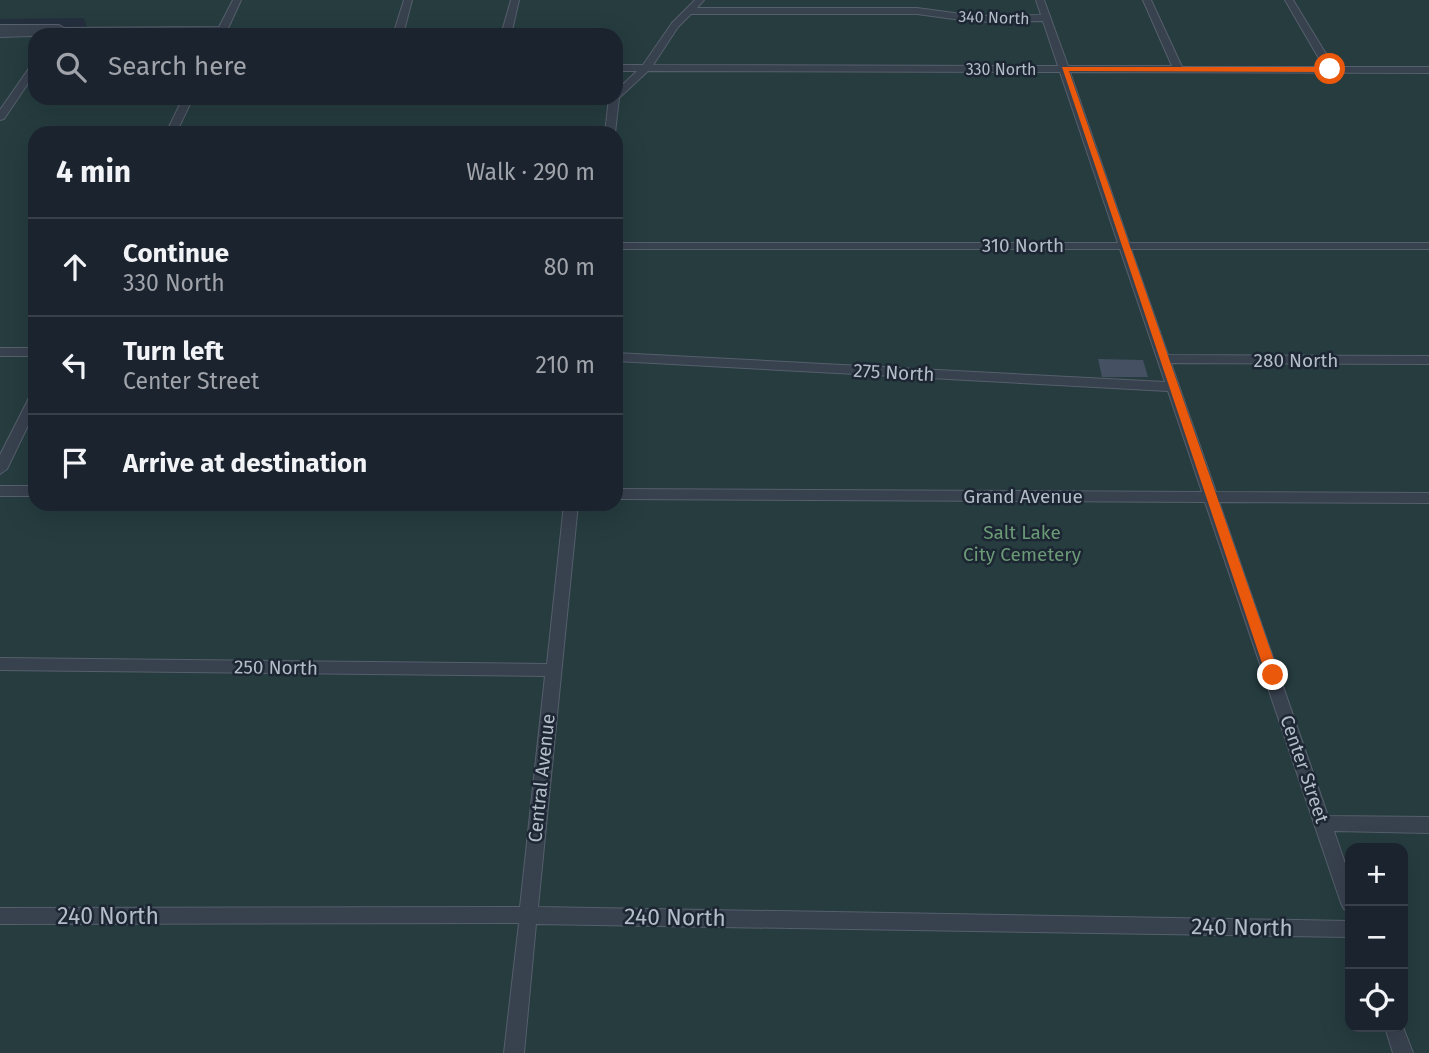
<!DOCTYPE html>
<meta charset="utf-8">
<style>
:root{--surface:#1b232e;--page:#282f3a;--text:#f1f3f6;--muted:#a0a4aa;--line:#39404a}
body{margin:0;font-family:"Fira Sans",sans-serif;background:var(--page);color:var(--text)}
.controls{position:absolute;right:21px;bottom:21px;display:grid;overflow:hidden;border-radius:14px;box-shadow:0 7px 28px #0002}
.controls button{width:63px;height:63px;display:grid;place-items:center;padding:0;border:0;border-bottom:2px solid var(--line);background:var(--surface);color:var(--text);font:35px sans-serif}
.stop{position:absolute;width:21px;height:21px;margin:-16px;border:5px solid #ea580c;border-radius:50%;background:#fff}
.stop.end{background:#ea580c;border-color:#fff;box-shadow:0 2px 7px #0008}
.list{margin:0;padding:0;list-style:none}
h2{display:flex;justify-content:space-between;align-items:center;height:91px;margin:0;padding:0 28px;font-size:30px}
h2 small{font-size:23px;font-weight:400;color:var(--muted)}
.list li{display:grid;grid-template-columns:46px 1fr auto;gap:21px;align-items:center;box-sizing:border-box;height:98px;padding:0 28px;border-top:2px solid var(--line)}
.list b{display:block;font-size:26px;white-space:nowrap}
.list p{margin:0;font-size:23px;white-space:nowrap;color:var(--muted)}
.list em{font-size:23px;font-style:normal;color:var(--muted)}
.icon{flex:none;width:38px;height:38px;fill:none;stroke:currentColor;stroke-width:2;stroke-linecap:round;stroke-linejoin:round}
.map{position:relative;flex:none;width:1429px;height:1053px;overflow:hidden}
.search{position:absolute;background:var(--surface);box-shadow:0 7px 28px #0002;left:28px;top:28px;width:595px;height:77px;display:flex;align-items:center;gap:18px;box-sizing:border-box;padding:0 24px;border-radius:21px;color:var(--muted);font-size:26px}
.panel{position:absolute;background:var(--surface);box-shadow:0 7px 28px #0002;left:28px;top:126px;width:595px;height:385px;border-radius:21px}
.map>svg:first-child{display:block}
</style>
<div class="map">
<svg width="1429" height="1053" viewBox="0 0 1429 1053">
<rect width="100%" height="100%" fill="#242f3e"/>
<path fill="#263c3f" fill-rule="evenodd" d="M0,0h1429v1053h-1429v-1016h35v61h581v-63h-531l3,-4 -4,-13 -84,1zM35,133h581v371h-581zM1350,848h53v179h-53z"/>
<path fill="#455162" d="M1098,359l45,1 5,17h-46z"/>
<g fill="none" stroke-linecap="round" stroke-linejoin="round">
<defs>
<path id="service" d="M233,0h8l-16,35h-10l1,-2 -165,2 8,-7 160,-1z
M404,0h8l-9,35h-10z
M511,0h8l-8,35h-10z
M695,0h9l-7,8h220l59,8 65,-1 -5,-15h8l24,66h104l-29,-66h8l31,67h142l-39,-67h8l41,67h95v6l-359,-1 59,171h300v6h-298l37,106 261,1v8l-258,-1 45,129 213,1v10l-210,-1 109,314 101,1v16l-95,-2 16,47v33l-6,-2 -3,-6 -136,-401 -589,-3v-10l586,3 -34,-101 -552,-30v-8l549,29 -45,-133h-504v-6h502l-58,-171 -412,-1 -29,27 -4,35h-10l4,-35h7v-7l21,-20h-21v-6h27l29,-42zM691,14h226l59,8 67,-1 15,45 -405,-1 25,-38z
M35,63v10l-31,46 -4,1v-10l32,-46z
M183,98h10l-17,35h-10z
M0,348h35v8h-35z
M35,394v17l-28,58 -7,5v-19l29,-57z
M0,486h35v10h-35z
M564,504h14l-40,403 812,14v16l-814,-13 -12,129h-20l15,-130 -519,1v-16l520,-1 25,-231 -545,-6v-12l547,6z
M1403,1025v2l10,26h-20l-8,-26z"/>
<path id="minor" d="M0,25h59l10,6 -3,4 -66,2z"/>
</defs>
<use href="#service" stroke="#565f6c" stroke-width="2"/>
<use href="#minor" stroke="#565f6c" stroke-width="2"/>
<use href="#service" fill="#38414e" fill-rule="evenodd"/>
<use href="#minor" fill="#38414e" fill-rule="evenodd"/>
</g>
<path fill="#ea580c" d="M1062,67h268l4,2 -4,3 -261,-1 210,604 -2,3 -4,2 -7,-5z"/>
<g text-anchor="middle" stroke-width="5" stroke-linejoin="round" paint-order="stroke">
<g font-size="16" fill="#b4bcc9" stroke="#1d2633">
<text transform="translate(994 17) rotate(2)" y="6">340 North</text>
<text x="1001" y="75">330 North</text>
</g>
<g font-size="19" fill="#b4bcc9" stroke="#1d2633">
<text x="1023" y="252">310 North</text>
<text x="1296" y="367">280 North</text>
<text transform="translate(894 372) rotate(3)" y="7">275 North</text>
<text x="1023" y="503">Grand Avenue</text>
<text transform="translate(276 667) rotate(1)" y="7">250 North</text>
<text transform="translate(1305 769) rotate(71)" y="7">Center Street</text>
<text transform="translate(541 778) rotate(-84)" y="7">Central Avenue</text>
</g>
<g font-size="19" fill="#6b9a76" stroke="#1d2633">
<text x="1022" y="539">Salt Lake<tspan x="1022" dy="22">City Cemetery</tspan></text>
</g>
<g font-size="23" fill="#b4bcc9" stroke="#1d2633">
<text x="108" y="924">240 North</text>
<text transform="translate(675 917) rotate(1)" y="8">240 North</text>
<text transform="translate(1242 927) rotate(1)" y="8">240 North</text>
</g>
</g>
</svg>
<div class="controls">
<button>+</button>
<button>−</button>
<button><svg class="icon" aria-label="locate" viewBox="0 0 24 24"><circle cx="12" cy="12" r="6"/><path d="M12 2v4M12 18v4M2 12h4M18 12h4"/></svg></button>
</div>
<div class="stop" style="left:1330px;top:69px"></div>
<div class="stop end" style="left:1273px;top:675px"></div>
<div class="search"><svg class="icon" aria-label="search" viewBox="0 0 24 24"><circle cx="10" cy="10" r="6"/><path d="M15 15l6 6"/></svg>Search here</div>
<section class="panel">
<h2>4 min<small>Walk · 290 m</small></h2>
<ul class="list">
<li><svg class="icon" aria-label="ahead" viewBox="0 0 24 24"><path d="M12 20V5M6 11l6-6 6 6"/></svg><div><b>Continue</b><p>330 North</p></div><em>80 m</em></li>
<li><svg class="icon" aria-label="left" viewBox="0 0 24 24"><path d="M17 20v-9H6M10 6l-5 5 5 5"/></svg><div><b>Turn left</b><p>Center Street</p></div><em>210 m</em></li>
<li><svg class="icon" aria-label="arrive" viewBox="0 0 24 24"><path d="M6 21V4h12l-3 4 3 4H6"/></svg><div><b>Arrive at destination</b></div></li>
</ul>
</section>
</div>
